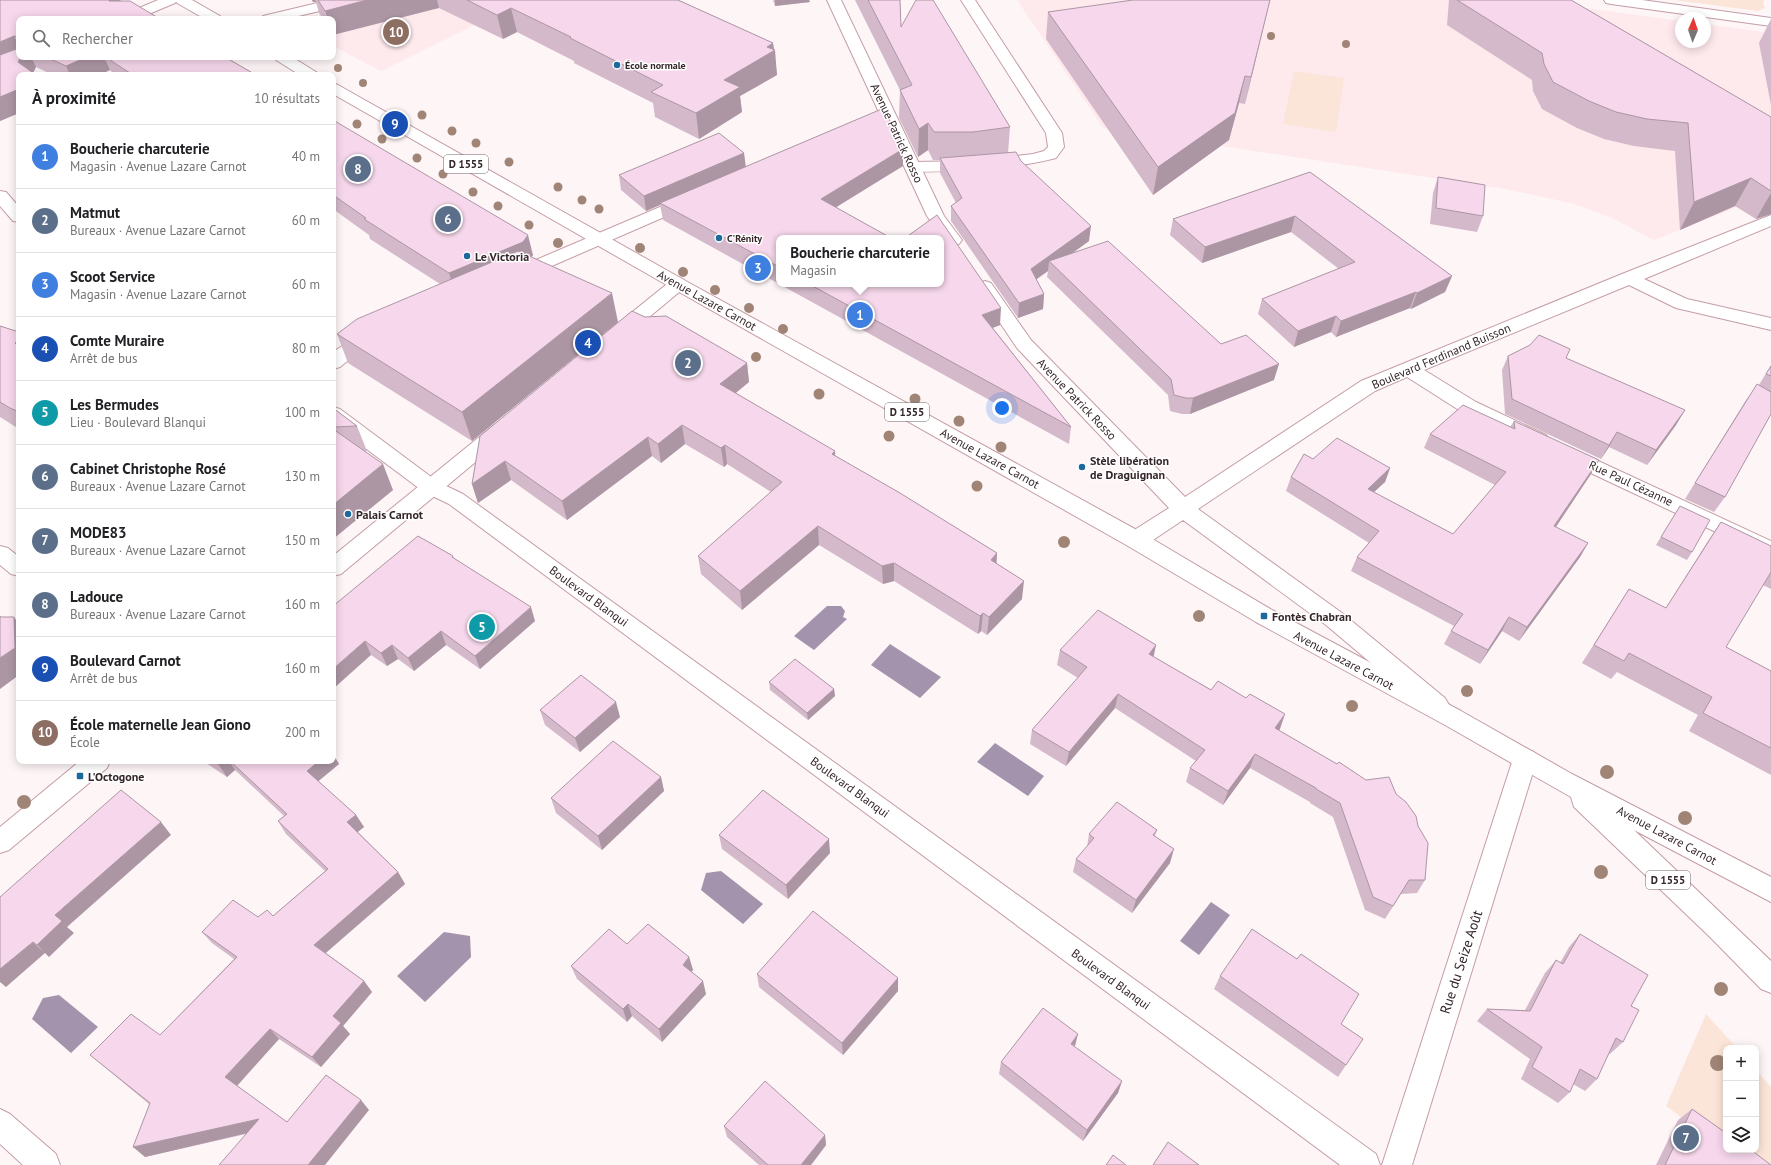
<!DOCTYPE html>
<html lang="fr">
<meta charset="utf-8">
<style>
:root{--surface:#fff;--page:#f6f6f6;--text:#202124;--muted:#757577;--line:#e0e0e0;--accent:#d93025}
body{margin:0;font-family:"PT Sans",sans-serif;background:var(--page);color:var(--text)}
.controls{position:absolute;right:12px;bottom:12px;display:grid;overflow:hidden;border-radius:8px;box-shadow:0 2px 10px #0003}
.controls button{width:36px;height:36px;display:grid;place-items:center;padding:0;border:0;border-bottom:1px solid var(--line);background:var(--surface);color:var(--text);font:20px sans-serif}
.compass{position:absolute;left:1675px;top:12px;width:36px;height:36px;border-radius:50%;background:var(--surface);box-shadow:0 2px 10px #0003;rotate:2deg}
.you{position:absolute;left:1002px;top:408px;width:14px;height:14px;margin:-10px;border:3px solid #fff;border-radius:50%;background:#1a73e8;box-shadow:0 0 0 6px #1a73e833}
.badge{display:grid;place-items:center;width:26px;height:26px;border-radius:50%;background:var(--accent);color:#fff;font-size:13px;font-weight:700}
.pin{position:absolute;translate:-50% -50%;border:2px solid #fff;box-shadow:0 1px 4px #0006}
.popup{position:absolute;left:776px;top:235px;width:168px;height:52px;box-sizing:border-box;display:grid;place-content:center;border-radius:8px;background:var(--surface);filter:drop-shadow(0 1px 3px #0005);font-size:13px;white-space:nowrap;color:var(--muted)}
.popup b{font-size:15px;color:var(--text)}
.popup::after{content:'';position:absolute;left:50%;top:100%;margin-left:-8px;border:8px solid transparent;border-top-color:var(--surface)}
.list{margin:0;padding:0;list-style:none}
h2{display:flex;justify-content:space-between;align-items:center;height:52px;margin:0;padding:0 16px;font-size:17px}
h2 small{font-size:13px;font-weight:400;color:var(--muted)}
.list li{display:grid;grid-template-columns:26px 1fr auto;gap:12px;align-items:center;box-sizing:border-box;height:64px;padding:0 16px;border-top:1px solid var(--line)}
.list b{display:block;font-size:15px;white-space:nowrap}
.list p{margin:0;font-size:13px;white-space:nowrap;color:var(--muted)}
.list em{font-size:13px;font-style:normal;color:var(--muted)}
.icon{flex:none;width:22px;height:22px;fill:none;stroke:currentColor;stroke-width:2;stroke-linecap:round;stroke-linejoin:round}
.map{position:relative;flex:none;width:1771px;height:1165px;overflow:hidden}
.search{position:absolute;background:var(--surface);box-shadow:0 2px 10px #0003;left:16px;top:16px;width:320px;height:44px;display:flex;align-items:center;gap:10px;box-sizing:border-box;padding:0 14px;border-radius:8px;color:var(--muted);font-size:15px}
.panel{position:absolute;background:var(--surface);box-shadow:0 2px 10px #0003;left:16px;top:72px;width:320px;height:692px;border-radius:8px}
.map>svg:first-child{display:block}
</style>
<div class="map">
<svg width="1771" height="1165" viewBox="0 0 1771 1165">
<rect width="100%" height="100%" fill="#fef5f7"/>
<path fill="#fee9ed" d="M385,0H525L381,71L333,46V19H307Z
M1017,0H1526L1681,21V42H1705V24L1771,33V194L1654,240L1612,218L1571,203L1505,189L1103,128Z"/>
<path fill="#fbe5d8" d="M1674,0H1764L1763,3L1765,8L1758,11Z
M1294,71L1344,78L1336,132L1283,124Z
M1706,1014L1737,1048H1726V1150H1756V1070L1771,1087V1165H1746L1666,1106Z"/>
<path fill="#a493ac" d="M827,606H841L845,611L843,617L847,619L814,650L794,636Z
M890,644L941,677L920,698L871,665Z
M995,743L1044,776L1028,796L977,762Z
M721,871L763,904L743,924L701,890L706,873Z
M1211,902L1230,915L1199,955L1180,941Z
M444,932L470,936L471,957L425,1002L397,976Z
M59,995L98,1027L71,1053L32,1019L43,998Z"/>
<g fill="none" stroke-linecap="round" stroke-linejoin="round">
<g stroke="#c49da5" stroke-width="2">
<path id="service" d="M961,0H975L1062,133L1064,147L1056,158C1009,170 961,171 913,172L907,170L905,167L907,164L913,162L972,161L1033,154L1044,151L1048,147L1046,133Z"/>
</g>
<g stroke="#c49da5" stroke-width="2">
<path id="minor" d="M158,0H177L175,3L137,19H118L120,16Z
M330,0H355L353,3L286,19H261L263,16Z
M827,0H841L944,216L962,240L959,244L953,245L947,244L927,216Z
M1604,0H1642L1771,18V26L1611,4L1606,3Z
M0,191L6,192L19,207V222L13,221L0,206Z
M688,195L694,196L696,200L694,204L522,279L516,281L510,279L507,275L510,271Z
M1771,215V226L1644,279L1687,299L1771,318V330L1676,308L1629,285L1424,370L1476,402L1546,435L1549,440L1546,445L1539,447L1532,445L1462,412L1407,377L1375,391L1198,509L1342,613L1445,698L1449,705L1445,712L1437,715L1429,712L1326,625L1183,520L1144,546L1136,548L1128,546L1125,540L1128,534L1169,508L1017,348L976,287L979,283L985,281L991,283L1031,340L1185,497L1361,381L1622,274Z
M369,332L376,334L378,338L376,342L357,353L340,367L333,369V352L353,339Z
M333,407L340,409L438,482L463,494L1376,1154L1380,1165H1340L449,504L424,492L333,424Z
M1568,447L1771,541V558L1561,459L1558,454L1561,449Z
M0,546L8,548L19,557V576L11,574L0,565Z
M1525,749L1534,752L1537,759L1412,1165H1382L1513,759L1516,752Z
M0,1109L10,1114L56,1154L60,1165H23L0,1144Z"/>
</g>
<g stroke="#c49da5" stroke-width="2">
<path id="tertiary" d="M678,278L684,280L687,284L684,288L624,338L617,340L610,338L608,334L610,330L672,280Z
M501,423L508,425L511,430L508,435L341,574L333,576V556L494,425Z
M80,761H110L107,768L9,850L0,853V827Z"/>
</g>
<g stroke="#c49da5" stroke-width="2">
<path id="primary" d="M175,0H192L220,16L222,19H205L177,3Z
M274,57H292L316,72L319,75H300L276,60Z
M333,83L338,85L684,280L1144,534L1272,610L1461,711L1572,774L1771,877V902L1634,830L1771,961V993L1761,989L1710,937L1574,807L1571,797L1445,725L1256,622L1128,546L672,288L333,94Z"/>
</g>
<use href="#service" fill="#fff" fill-rule="evenodd"/>
<use href="#minor" fill="#fff" fill-rule="evenodd"/>
<use href="#tertiary" fill="#fff" fill-rule="evenodd"/>
<use href="#primary" fill="#fff" fill-rule="evenodd"/>
</g>
<g fill="#a08577">
<circle cx="1271" cy="36" r="4"/>
<circle cx="1346" cy="44" r="4"/>
<circle cx="338" cy="68" r="4"/>
<circle cx="363" cy="83" r="4"/>
<circle cx="422" cy="115" r="4.5"/>
<circle cx="357" cy="124" r="4.5"/>
<circle cx="452" cy="131" r="4.5"/>
<circle cx="382" cy="139" r="4.5"/>
<circle cx="476" cy="143" r="4.5"/>
<circle cx="417" cy="158" r="4.5"/>
<circle cx="509" cy="162" r="4.5"/>
<circle cx="443" cy="174" r="4.5"/>
<circle cx="558" cy="187" r="4.5"/>
<circle cx="473" cy="192" r="4.5"/>
<circle cx="582" cy="200" r="4.5"/>
<circle cx="498" cy="206" r="4.5"/>
<circle cx="599" cy="209" r="4.5"/>
<circle cx="529" cy="225" r="4.5"/>
<circle cx="558" cy="243" r="5"/>
<circle cx="640" cy="248" r="5"/>
<circle cx="683" cy="272" r="5"/>
<circle cx="715" cy="290" r="5"/>
<circle cx="749" cy="308" r="5"/>
<circle cx="783" cy="329" r="5"/>
<circle cx="756" cy="357" r="5"/>
<circle cx="819" cy="394" r="5.5"/>
<circle cx="915" cy="399" r="5.5"/>
<circle cx="959" cy="421" r="5.5"/>
<circle cx="889" cy="436" r="5.5"/>
<circle cx="1001" cy="447" r="5.5"/>
<circle cx="977" cy="486" r="5.5"/>
<circle cx="1064" cy="542" r="6"/>
<circle cx="1199" cy="616" r="6"/>
<circle cx="1467" cy="691" r="6"/>
<circle cx="1352" cy="706" r="6"/>
<circle cx="1607" cy="772" r="7"/>
<circle cx="24" cy="802" r="7"/>
<circle cx="1685" cy="818" r="7"/>
<circle cx="1601" cy="872" r="7"/>
<circle cx="1721" cy="989" r="7"/>
<circle cx="1718" cy="1063" r="8"/>
</g>
<path fill="#d4b9ca" d="M0,0H120L121,1L19,19V57H225L256,75H115L110,70L99,75H53L36,67L33,73L19,113L0,121Z
M312,0H678L773,43L777,75L740,96L742,112L699,139L655,117L653,103L574,63V61L517,32L503,39L439,8L333,19H323L319,13L316,2H313Z
M773,0H809L810,2L775,6Z
M855,0H900L901,27L1010,127L1008,153L1021,161L1089,241L1073,253L1221,344L1274,380L1190,414H1182L1170,411L1168,395L1047,277L1048,271L1036,279L1044,294L1043,309L1018,318L951,221V206L956,203L940,173V160H933L928,150L918,157L899,118L900,90Z
M1270,0L1245,104L1239,103L1229,140L1153,195L1046,39L1048,12Z
M1449,0H1571L1771,117V214L1756,219L1735,206L1680,230L1675,151L1634,146L1604,139L1577,128L1542,109L1533,91L1532,80L1447,25Z
M1771,19V105L1759,43Z
M333,120L533,255L531,257L618,322L472,441L348,363L337,334L440,284L370,239L369,235L333,209Z
M744,153L745,166H903L779,238V284H941L1000,325L993,328L1071,427L1069,444L663,220L660,205L646,211L621,190L619,175Z
M1310,172L1452,276L1445,292L1411,309L1410,308L1336,337L1331,332L1294,347L1258,314L1262,299L1339,269L1291,232L1202,263L1170,235L1173,219Z
M1438,177L1483,216L1477,232L1430,224L1433,193Z
M0,326L19,332V429L0,417Z
M1508,356L1685,410L1676,425L1647,465L1609,447L1601,459L1505,414L1502,370Z
M747,363L749,382L736,393L835,456L997,553L996,564L1022,599L987,635L981,631L978,634L894,581L883,584L819,545L742,610L701,574L698,556L771,492L727,464L724,467L685,444L661,463L652,456L567,520L511,480L478,503L472,484L480,436Z
M1771,365V414L1725,497L1714,512L1685,499L1746,400L1759,385Z
M333,408L357,426L367,451H364L393,490L333,539Z
M1514,421L1591,474L1556,527L1588,543L1580,557L1519,641L1502,631L1480,664L1444,644L1451,631L1454,626L1351,571L1357,557L1369,543L1286,491L1291,477L1313,459L1390,468L1385,482L1374,492L1453,534L1495,485L1424,448L1430,434L1510,427Z
M1680,506L1692,552L1687,560L1656,545Z
M1721,522L1771,546V589L1763,585L1726,647L1771,671V775L1689,731L1698,715L1617,672L1611,679L1582,663L1629,589L1666,608L1708,541Z
M453,556L454,558L535,621L480,669L446,645L414,671L398,659L387,666L371,655L333,606Z
M1060,650L1154,657L1280,729L1278,730L1425,880L1417,893L1401,894L1385,919L1365,910L1333,817L1310,803V802L1250,768L1223,805L1186,782L1190,768L1196,761L1115,708L1066,766L1030,744L1032,730L1078,678L1057,665Z
M769,682L834,689L835,696L808,720L770,690Z
M540,710L620,717L580,752L545,725Z
M333,754L339,764L318,781L356,815L364,827L358,832L398,872L405,884L326,953L364,981L372,992L343,1026L350,1034L321,1067L279,1039L237,1086L287,1122L369,1110L246,1134L145,1157L149,1104L90,1055L160,1035L234,959L212,943L202,932L258,917L273,916L325,871L286,834L278,821L284,816L235,770L227,777L203,761H333Z
M661,777L664,791L602,850L556,813L551,798Z
M1157,830L1155,836L1170,863L1132,913L1073,872L1076,859L1087,847L1089,834Z
M719,835L830,853L788,899L722,849Z
M1580,934L1631,1006L1623,1042L1610,1054L1609,1053L1597,1079L1585,1091L1573,1084L1570,1092L1558,1103L1521,1079L1530,1059L1477,1021L1487,1009L1525,1010L1545,973L1556,960L1560,963L1569,947Z
M627,944L689,957L693,970L691,972L706,994L662,1042L632,1016L627,1022L577,979L571,966Z
M757,974L898,978V991L843,1055L759,987Z
M1220,976L1341,1024L1346,1065L1338,1077L1214,989Z
M1001,1062L1122,1081L1118,1093L1083,1141L999,1074Z
M1692,1109L1771,1165H1656L1678,1120Z
M724,1126L825,1135L826,1145L811,1165H759L727,1137Z"/>
<path fill="#ac96a4" d="M109,0H120L125,12L109,1Z
M312,0H315L316,2H313Z
M367,0H437L439,8L333,35V19H328L325,11Z
M775,0H809L810,2L775,6Z
M1270,0L1245,104L1251,77Z
M511,8L517,32L503,39L497,15Z
M14,36L19,46V57L0,65V42Z
M773,43L774,50H775L777,75L740,96L742,112L699,139L696,113L724,80L767,47Z
M21,57H31L36,67L32,75L18,62Z
M87,57H104L110,70L99,75H70L66,66Z
M1245,76L1239,103L1229,140L1153,195L1158,167Z
M19,89V113L0,121V97Z
M928,123V150L918,157L919,129Z
M903,149V166L822,216L821,199Z
M744,153L746,168L660,203V205L646,211L644,196Z
M1751,178L1735,206L1680,230L1694,202Z
M1771,193V214L1756,219Z
M1295,216L1291,232L1202,263L1205,247Z
M1091,226L1089,241L1054,266L1049,261L1048,271L1030,284L1031,269Z
M528,235L533,255L528,262L455,293L449,273Z
M1452,276L1445,292L1411,309L1417,293Z
M1416,292L1410,308L1336,337L1341,321Z
M612,293L618,322L472,441L462,412Z
M1044,294L1043,309L1018,318L1019,303Z
M1001,308L1000,325L981,332L982,315Z
M1336,316L1331,332L1294,347L1298,331Z
M19,339V350L15,343Z
M747,363L749,382L723,403L720,384Z
M1279,364L1274,380L1190,414L1193,398Z
M1685,410L1676,425L1647,465L1656,450Z
M682,425L685,444L661,463L658,444Z
M1617,432L1609,447L1601,459L1609,445Z
M648,437L652,456L567,520L562,501Z
M725,445L727,464L724,467L721,448Z
M835,451L836,470L832,454Z
M1599,460L1591,474L1547,540L1554,526Z
M505,461L511,480L478,503L472,484Z
M383,464L393,490L333,539V505Z
M1390,468L1385,482L1362,503L1368,489Z
M818,526L819,545L742,610L740,591Z
M1588,543L1580,557L1519,641L1527,627Z
M997,553L996,572L991,560Z
M894,563V581L883,584L882,566Z
M1024,581L1022,599L987,635L989,617Z
M531,607L535,621L480,669L475,656Z
M983,613L981,631L978,634L980,616Z
M14,617L19,624V675L0,689V658Z
M1509,617L1502,631L1480,664L1488,650Z
M441,631L446,645L414,671L408,658Z
M365,641L371,655L333,689V669Z
M392,645L398,659L387,666L381,653Z
M1156,645L1153,660L1149,654Z
M834,689L835,696L808,720L807,713Z
M1118,694L1115,708L1066,766L1069,752Z
M616,702L620,717L580,752L575,738Z
M1285,714L1280,729L1269,742L1275,728Z
M333,754L339,764L315,784L307,771L319,761H333Z
M1255,754L1250,768L1223,805L1228,791Z
M222,761H229L235,770L227,777L218,764Z
M661,777L664,791L602,850L598,836Z
M356,815L364,827L355,834L347,822Z
M161,822L171,835L67,927L74,933L49,957L37,945L55,915Z
M829,839L830,853L788,899L786,885Z
M1174,849L1170,863L1132,913L1136,900Z
M398,872L405,884L322,956L314,945Z
M33,942L45,953L6,987L0,982V969Z
M689,957L693,970L686,978L683,965Z
M898,978V991L843,1055L842,1043Z
M364,981L372,992L343,1026L350,1034L321,1067L312,1057L333,1016Z
M703,981L706,994L662,1042L659,1029Z
M628,1004L632,1016L627,1022L623,1009Z
M270,1029L279,1039L235,1088L225,1077Z
M1078,1034L1075,1046L1071,1044Z
M1122,1081L1118,1093L1083,1141L1087,1130Z
M361,1100L369,1110L325,1165H308Z
M259,1119L269,1128L145,1157L133,1147Z
M825,1135L826,1145L811,1165H801Z"/>
<path fill="#f6d7eb" stroke="#ac96a4" d="M0,0H109V1H130L160,19H19V37L14,36L0,42Z
M318,0H367L325,11Z
M467,0H678L773,43L767,47L775,50L724,80L740,87L696,113L651,92L663,85L570,38L571,37L511,8L497,15Z
M868,0H900L901,27L916,0H933L1010,127L973,132H934L928,123L919,129L900,90L912,85Z
M1133,0H1270L1251,77L1245,76L1235,113L1158,167L1048,12Z
M1457,0H1571L1771,117V191L1751,178L1694,202L1688,123L1647,119L1616,112L1589,101L1553,82L1544,64L1542,53Z
M19,48V57H21L18,62L36,75H19V89L0,97V55Z
M46,57H87L66,66Z
M107,57H225L256,75H133L113,62Z
M884,108L903,149L821,199L891,238H779V267L660,203Z
M333,120L528,235L523,242L449,273L364,219L366,218L333,195Z
M719,133L744,153L644,196L619,175Z
M1016,152L1021,161L1091,226L1031,269L1044,294L1019,303L951,206L962,198L940,158Z
M1310,172L1452,276L1417,293L1416,292L1341,321L1336,316L1298,331L1262,299L1355,262L1295,216L1205,247L1173,219Z
M1438,177L1485,185L1483,216L1436,208Z
M937,215L1001,308L982,315L1071,427L809,284H941V238H905Z
M1108,241L1221,344L1246,335L1279,364L1193,398H1186L1174,395L1171,379L1049,261Z
M518,251L612,293L462,412L337,334L357,319Z
M632,311L645,317L666,316L747,363L720,384L835,451L832,454L900,493L997,553L991,560L1024,581L989,617L983,613L980,616L894,563L882,566L818,526L740,591L698,556L782,482L725,445L721,448L682,425L658,444L648,437L562,501L505,461L472,484L480,436Z
M0,326L19,332V339L15,343L19,346V412L10,408L0,402Z
M1539,335L1570,349L1566,358L1685,410L1656,450L1617,432L1609,445L1512,399L1508,356L1530,345Z
M1771,366V376L1766,374Z
M1757,384L1771,392V414L1725,497L1695,483Z
M1463,405L1515,429L1514,421L1599,460L1554,526L1588,543L1527,627L1509,617L1488,650L1451,631L1463,614L1357,557L1379,531L1291,477L1304,454L1313,459L1337,438L1390,468L1368,489L1453,534L1506,472L1430,434Z
M333,408L357,426L333,427Z
M333,429L383,464L333,505Z
M1680,506L1710,520L1692,552L1661,537Z
M1721,522L1771,546V572L1726,647L1771,671V748L1703,713L1712,697L1629,653L1624,661L1594,645L1629,589L1666,608Z
M418,536L453,556L452,557L531,607L475,656L441,631L408,658L392,645L381,653L365,641L333,669V606Z
M1098,610L1156,645L1149,654L1211,690L1218,681L1246,698L1250,694L1285,714L1275,728L1337,764L1339,762L1366,780L1389,777L1396,794L1406,802L1416,816L1418,826L1428,843L1425,880H1409L1393,906L1373,897L1340,803L1316,789V788L1255,754L1228,791L1190,768L1205,750L1118,694L1069,752L1032,730L1087,667L1060,650Z
M0,616L1,617H14L15,648L0,658Z
M795,659L834,689L807,713L769,682Z
M581,675L616,702L575,738L540,710Z
M613,741L661,777L598,836L551,798Z
M214,761H222L218,764Z
M230,761H319L307,771L356,815L347,822L398,872L314,945L364,981L333,1016L341,1023L312,1057L270,1029L225,1077L287,1122L326,1075L361,1100L308,1165H219L259,1119L133,1147L150,1103L90,1055L131,1014L160,1035L237,957L202,932L233,900L258,917L267,910L273,916L328,869L278,821L287,814Z
M121,790L161,822L55,915L62,921L37,945L33,942L0,969V897Z
M763,790L829,839L786,885L719,835Z
M1117,802L1157,830L1153,835L1174,849L1136,900L1076,859L1094,838L1089,834Z
M813,911L898,978L842,1043L757,974Z
M648,924L689,957L683,965L703,981L659,1029L628,1004L623,1009L571,966L609,929L627,944Z
M1252,929L1297,959L1301,954L1359,994L1341,1024L1363,1039L1346,1065L1220,976Z
M1580,934L1648,975L1631,1006L1639,1010L1623,1042L1616,1038L1597,1079L1580,1069L1570,1092L1532,1067L1542,1047L1487,1009L1530,1011L1556,960L1563,964Z
M1043,1008L1078,1034L1071,1044L1122,1081L1087,1130L1001,1062Z
M765,1081L825,1135L801,1165H768L724,1126Z
M1692,1109L1726,1133V1150H1751L1771,1165H1665Z
M1168,1142L1199,1165H1153Z
M1113,1155L1126,1165H1106Z"/>
<g fill="#1e699c" stroke="#fff" stroke-width="1.5">
<circle cx="617" cy="65" r="4"/>
<circle cx="719" cy="238" r="4"/>
<circle cx="467" cy="256" r="4"/>
<circle cx="1082" cy="467" r="4"/>
<circle cx="348" cy="514" r="4"/>
<rect x="1260" y="612" width="8" height="8" rx="2"/>
<rect x="76" y="772" width="8" height="8" rx="2"/>
</g>
<g text-anchor="middle" dominant-baseline="central" stroke-width="3" stroke-linejoin="round" paint-order="stroke">
<g font-size="10" font-weight="bold" fill="#352629" stroke="#fff" text-anchor="start">
<text x="625" y="65">École normale</text>
<text x="727" y="238">C'Rénity</text>
</g>
<g fill="#fff" stroke="#726769" stroke-width="1">
<rect x="444" y="155" width="44" height="18" rx="3"/>
<rect x="885" y="403" width="44" height="18" rx="3"/>
<rect x="1646" y="871" width="44" height="18" rx="3"/>
</g>
<g font-size="11" font-weight="bold" fill="#352629">
<text x="466" y="164">D 1555</text>
<text x="907" y="412">D 1555</text>
<text x="1668" y="880">D 1555</text>
</g>
<g font-size="12" fill="#352629" stroke="#fff">
<text transform="translate(897 133) rotate(65)">Avenue Patrick Rosso</text>
<text transform="translate(707 300) rotate(29)">Avenue Lazare Carnot</text>
<text transform="translate(1441 356) rotate(-23)">Boulevard Ferdinand Buisson</text>
<text transform="translate(1077 399) rotate(46)">Avenue Patrick Rosso</text>
<text transform="translate(990 458) rotate(29)">Avenue Lazare Carnot</text>
<text transform="translate(1631 483) rotate(25)">Rue Paul Cézanne</text>
<text transform="translate(589 596) rotate(36)">Boulevard Blanqui</text>
<text transform="translate(1344 660) rotate(28)">Avenue Lazare Carnot</text>
<text transform="translate(850 787) rotate(36)">Boulevard Blanqui</text>
<text transform="translate(1667 835) rotate(28)">Avenue Lazare Carnot</text>
<text transform="translate(1111 979) rotate(36)">Boulevard Blanqui</text>
</g>
<g font-size="12" font-weight="bold" fill="#352629" stroke="#fff" text-anchor="start">
<text x="475" y="256">Le Victoria</text>
<text x="1090" y="460">Stèle libération<tspan x="1090" dy="14">de Draguignan</tspan></text>
<text x="356" y="514">Palais Carnot</text>
<text x="1272" y="616">Fontès Chabran</text>
<text x="88" y="776">L'Octogone</text>
</g>
<g font-size="14" fill="#352629" stroke="#fff">
<text transform="translate(1461 962) rotate(-72)">Rue du Seize Août</text>
</g>
</g>
</svg>
<div class="controls">
<button>+</button>
<button>−</button>
<button><svg class="icon" aria-label="layers" viewBox="0 0 24 24"><path d="M12 4l9 5-9 5-9-5zM3 14l9 5 9-5"/></svg></button>
</div>
<svg class="compass" viewBox="-18 -18 36 36"><path d="M0-13l5 13h-10z" fill="#e53935"/><path d="M0 13l5-13h-10z" fill="#757577"/></svg>
<div class="you"></div>
<div class="pin badge" style="left:860px;top:315px;background:#3f7fe0">1</div>
<div class="popup"><b>Boucherie charcuterie</b>Magasin</div>
<div class="pin badge" style="left:688px;top:363px;background:#5c6f8a">2</div>
<div class="pin badge" style="left:758px;top:268px;background:#3f7fe0">3</div>
<div class="pin badge" style="left:588px;top:343px;background:#1a4fb4">4</div>
<div class="pin badge" style="left:482px;top:627px;background:#0f9aa8">5</div>
<div class="pin badge" style="left:448px;top:219px;background:#5c6f8a">6</div>
<div class="pin badge" style="left:1686px;top:1138px;background:#5c6f8a">7</div>
<div class="pin badge" style="left:358px;top:169px;background:#5c6f8a">8</div>
<div class="pin badge" style="left:395px;top:124px;background:#1a4fb4">9</div>
<div class="pin badge" style="left:396px;top:32px;background:#8d6e63">10</div>
<div class="search"><svg class="icon" aria-label="search" viewBox="0 0 24 24"><circle cx="10" cy="10" r="6"/><path d="M15 15l6 6"/></svg>Rechercher</div>
<section class="panel">
<h2>À proximité<small>10 résultats</small></h2>
<ul class="list">
<li><span class="badge" style="background:#3f7fe0">1</span><div><b>Boucherie charcuterie</b><p>Magasin · Avenue Lazare Carnot</p></div><em>40 m</em></li>
<li><span class="badge" style="background:#5c6f8a">2</span><div><b>Matmut</b><p>Bureaux · Avenue Lazare Carnot</p></div><em>60 m</em></li>
<li><span class="badge" style="background:#3f7fe0">3</span><div><b>Scoot Service</b><p>Magasin · Avenue Lazare Carnot</p></div><em>60 m</em></li>
<li><span class="badge" style="background:#1a4fb4">4</span><div><b>Comte Muraire</b><p>Arrêt de bus</p></div><em>80 m</em></li>
<li><span class="badge" style="background:#0f9aa8">5</span><div><b>Les Bermudes</b><p>Lieu · Boulevard Blanqui</p></div><em>100 m</em></li>
<li><span class="badge" style="background:#5c6f8a">6</span><div><b>Cabinet Christophe Rosé</b><p>Bureaux · Avenue Lazare Carnot</p></div><em>130 m</em></li>
<li><span class="badge" style="background:#5c6f8a">7</span><div><b>MODE83</b><p>Bureaux · Avenue Lazare Carnot</p></div><em>150 m</em></li>
<li><span class="badge" style="background:#5c6f8a">8</span><div><b>Ladouce</b><p>Bureaux · Avenue Lazare Carnot</p></div><em>160 m</em></li>
<li><span class="badge" style="background:#1a4fb4">9</span><div><b>Boulevard Carnot</b><p>Arrêt de bus</p></div><em>160 m</em></li>
<li><span class="badge" style="background:#8d6e63">10</span><div><b>École maternelle Jean Giono</b><p>École</p></div><em>200 m</em></li>
</ul>
</section>
</div>
